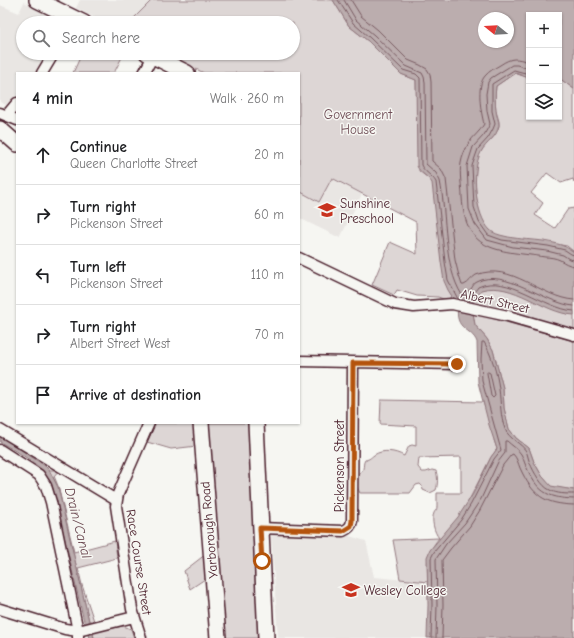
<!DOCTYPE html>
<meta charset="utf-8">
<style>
:root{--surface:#fff;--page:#f6f6f6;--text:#202124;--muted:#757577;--line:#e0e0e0}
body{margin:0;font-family:"Comic Neue",sans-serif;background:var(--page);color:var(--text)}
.controls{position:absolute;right:12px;top:12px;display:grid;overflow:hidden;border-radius:0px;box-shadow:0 1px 3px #0004}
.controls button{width:36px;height:36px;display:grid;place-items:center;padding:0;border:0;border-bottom:1px solid var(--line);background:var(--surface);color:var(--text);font:20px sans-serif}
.compass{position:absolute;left:478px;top:12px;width:36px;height:36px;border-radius:50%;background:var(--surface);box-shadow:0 1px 3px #0004;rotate:288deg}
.stop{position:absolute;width:12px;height:12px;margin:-9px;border:3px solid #b45309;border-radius:50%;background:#fff}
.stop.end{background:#b45309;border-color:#fff;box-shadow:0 1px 4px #0008}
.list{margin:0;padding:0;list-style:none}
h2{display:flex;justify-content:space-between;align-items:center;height:52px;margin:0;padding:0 16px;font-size:17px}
h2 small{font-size:13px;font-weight:400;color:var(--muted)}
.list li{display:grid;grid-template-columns:26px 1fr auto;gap:12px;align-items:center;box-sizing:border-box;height:60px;padding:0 16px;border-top:1px solid var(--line)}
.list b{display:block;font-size:15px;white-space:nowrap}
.list p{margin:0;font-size:13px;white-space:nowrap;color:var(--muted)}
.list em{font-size:13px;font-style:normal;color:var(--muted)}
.icon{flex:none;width:22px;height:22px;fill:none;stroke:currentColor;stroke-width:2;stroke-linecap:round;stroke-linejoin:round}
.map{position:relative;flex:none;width:574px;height:638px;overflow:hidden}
.search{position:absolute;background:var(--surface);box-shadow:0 1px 3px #0004;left:16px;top:16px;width:284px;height:44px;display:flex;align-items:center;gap:10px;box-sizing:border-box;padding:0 14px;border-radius:22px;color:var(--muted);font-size:15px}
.panel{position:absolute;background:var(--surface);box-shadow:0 1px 3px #0004;left:16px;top:72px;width:284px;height:352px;border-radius:0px}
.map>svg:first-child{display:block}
</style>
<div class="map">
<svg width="574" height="638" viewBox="0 0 574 638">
<rect width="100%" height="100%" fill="#f6f6f2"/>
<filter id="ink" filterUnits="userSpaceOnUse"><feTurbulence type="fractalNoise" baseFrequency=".025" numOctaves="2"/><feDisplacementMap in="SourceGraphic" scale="8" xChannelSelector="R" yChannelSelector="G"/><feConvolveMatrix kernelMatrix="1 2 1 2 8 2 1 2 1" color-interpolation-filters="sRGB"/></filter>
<g filter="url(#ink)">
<path fill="#e9e6e3" d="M80,0H152L129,23H105L76,8Z
M24,2L64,22L23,23V53H49L35,73H17V94L6,105L0,102V5L19,13Z
M332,178L362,194L340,238L299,218V191L319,202Z
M271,533L346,535L366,541L374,577L428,582L427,638H278Z"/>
<path fill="#ddd6d5" stroke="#947a80" d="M152,0H333L349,26L368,41L401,74L416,80L419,171L428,178L432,167L452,293L450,298L446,300L438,297L417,296L397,290L394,295L372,285L390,242L417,254L416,222L332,178L319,202L299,191V73H204L164,53H293V23H129Z
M82,53H124L114,73H73Z
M515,73L529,78V117H559V78L574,89V182L573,179L561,183L547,173L531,193L543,203L535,215L555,228L568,209L574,208V252L567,246L536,241L528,252L471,223L481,216C475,200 472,166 481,151C487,142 496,138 499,126C500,121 497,116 496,111C495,103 495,94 496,86Z
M483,280L574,312V329L474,305L470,289Z
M473,313L574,341V490L551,487L542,476L534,462L529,448L516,438L509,429L504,408L503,388L493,350L487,339L475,325Z
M381,400L483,402L485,408C494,410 506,433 494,440L497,449L491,457L468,502C474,507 478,515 476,523L472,526H468L473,532V541L465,549L455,550L439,538C425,556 427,560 428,582L400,579L393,540L439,538C434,532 431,520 434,513C437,507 436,513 437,507C437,502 437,498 437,493H461V457L419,458L418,467L422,472H426L432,470L436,471C438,477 438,484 436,490L430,493L423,490L422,486L420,484L416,485L410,493H360C357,487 354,479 358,474C361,471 361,473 363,469C364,465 363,463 365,460C370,459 370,458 374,455C383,449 395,451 404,456L409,446L412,445L416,446V426L380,424Z
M156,423H196L197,446L171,449L147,442Z
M207,423H248L258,638H223Z
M49,470H59L54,476L58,486L74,552L115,541L117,558L78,568L82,585L94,621H89L58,487Z
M206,554L208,577L190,589L184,571Z
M123,626L131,629L134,638H94L93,632Z"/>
<path fill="#bbadae" stroke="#8e747a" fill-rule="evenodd" d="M333,0H574V89L559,78V15H529V78L515,73L496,86C495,94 495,102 496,110C496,115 499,120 499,125C497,138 486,142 481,152C471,171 475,215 490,230C493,233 499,235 504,236C527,242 554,237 574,252V315C542,313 514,281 481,290L478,295L474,297L473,313L475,325L487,339L493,350L503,388L504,408L509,429L516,438L529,448L534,462L542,476L551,486L574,490V638H427L428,605L427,557L430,550L458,517L473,494L491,457L497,449L489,425L478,382L477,342C471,327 454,331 458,306L448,290L444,281L441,262L432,183C428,176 420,173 417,166L416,80L401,74L368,41L349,26ZM484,18H508V42H484Z
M0,436L44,465L49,470L58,487L89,621L94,638H89L84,621L53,489C45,465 20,454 0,442Z"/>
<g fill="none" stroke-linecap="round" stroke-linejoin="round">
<path stroke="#77585f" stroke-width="1" d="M338,0L353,23L370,38L403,70L416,74L420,78L421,165C424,172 432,175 436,182L445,262L448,280L458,299
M344,0L356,20L374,35L406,66L422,73L424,77L425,82L426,164L436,173L440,181C447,216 443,265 462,295L465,296C467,292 468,291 471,289C473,286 474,283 477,282C503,267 546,304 574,306
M351,0L361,16L378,30L408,60L420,65L427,69L430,74L431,82L432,161L441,169L446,179L455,260L459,276L462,285H464C469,283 471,278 476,275C511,261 541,298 574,300
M529,62C516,58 512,57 500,65C495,68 489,71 485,76C476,86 481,112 484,124C480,132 473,136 469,143C465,149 462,157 461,163C459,174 462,187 462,197C465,255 501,250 545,257C550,257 556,258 560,260C565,263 568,265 574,266
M529,69L517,65H512L491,78L488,82L486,94L487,111L490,124L484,135L473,147L467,166L469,209L475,224L487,240L513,247L547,251L563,255L569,259L574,260
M529,74L514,70L492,84V111L495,124L493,129L488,138L478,149L472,166L474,207L479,222L488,235L502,240L548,246L565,250L571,254L574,255
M469,302C470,295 475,292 478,287C508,273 544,309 574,311
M488,372L490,373L495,396L493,398L491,396L487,373Z
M431,638L432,605L431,558L434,552L461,520L471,504L494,459L501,450L482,381L481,359L482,342H484C492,356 497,373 499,389C501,403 500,416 505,429C509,439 521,443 526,451C528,455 528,459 530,463C533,471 542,487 550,490C556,494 567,494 574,494
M436,638L437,605L436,559L446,544L465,523L481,499L498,462L505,453V441H507C511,445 518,449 521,454C523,457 524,462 526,466C537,491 546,498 574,499
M442,638L443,605L442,560L451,548L470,526L480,510L503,465L511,455L513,454C517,458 518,463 520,468C533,496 544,504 574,505"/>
<g stroke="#4a1f2b" stroke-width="13">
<path id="minor" d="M42,73L54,53
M144,73L153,56
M0,113L17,120
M7,115L17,103
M299,258L395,304L414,307L452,304L508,316L574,335
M299,361L457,364
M0,430L116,500
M0,450L39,475L46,486L51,502L78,631V638
M260,528L343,531C348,529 351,527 352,521L353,363
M0,609L65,629L78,631L134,617
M141,638L132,609L116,506L118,494L149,423"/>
</g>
<g stroke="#4a1f2b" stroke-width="18">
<path id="secondary" d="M37,0L84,23
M147,53L187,73
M0,129L17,144
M201,423L218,638
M256,423L266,638"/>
</g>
<use href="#minor" stroke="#f6f6f2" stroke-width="10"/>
<use href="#secondary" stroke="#f6f6f2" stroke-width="15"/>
</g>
</g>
<g fill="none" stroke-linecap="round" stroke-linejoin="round" filter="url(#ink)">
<path stroke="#b45309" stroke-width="5" d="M262,561L260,528L343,531L351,526L352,521L353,363L457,364"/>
</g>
<defs>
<g id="school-bare" transform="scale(1.38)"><path d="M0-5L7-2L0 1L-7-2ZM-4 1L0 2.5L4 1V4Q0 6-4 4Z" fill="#c8321e" stroke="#f6f6f2" stroke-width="2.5" paint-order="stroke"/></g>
</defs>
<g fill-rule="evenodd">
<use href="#school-bare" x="327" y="210"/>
<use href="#school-bare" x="351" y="590"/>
</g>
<g text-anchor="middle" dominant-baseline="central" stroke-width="3" stroke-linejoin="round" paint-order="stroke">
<g font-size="13" fill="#6f4d56" stroke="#f6f6f2">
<text x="358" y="114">Government<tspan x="358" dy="15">House</tspan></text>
</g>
<g font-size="13" fill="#4a1f2b" stroke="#f6f6f2" text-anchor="start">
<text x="340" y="203">Sunshine<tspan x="340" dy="15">Preschool</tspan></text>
<text x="364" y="590">Wesley College</text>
</g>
<g font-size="13" fill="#4a1f2b" stroke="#f6f6f2">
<text transform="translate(495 301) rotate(13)">Albert Street</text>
<text transform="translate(339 466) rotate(-90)">Pickenson Street</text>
<text transform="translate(209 530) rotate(-95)">Yarborough Road</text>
<text transform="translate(139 562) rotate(81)">Race Course Street</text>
</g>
<g font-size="14" font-style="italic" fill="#6c4a52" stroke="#f6f6f2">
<text transform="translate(78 523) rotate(76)">Drain/Canal</text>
</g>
</g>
</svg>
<div class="controls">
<button>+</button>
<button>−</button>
<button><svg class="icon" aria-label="layers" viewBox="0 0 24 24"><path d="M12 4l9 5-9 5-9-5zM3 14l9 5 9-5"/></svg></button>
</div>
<svg class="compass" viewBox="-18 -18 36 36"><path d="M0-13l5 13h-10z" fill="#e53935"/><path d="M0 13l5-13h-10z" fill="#757577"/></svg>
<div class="stop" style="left:262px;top:561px"></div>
<div class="stop end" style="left:457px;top:364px"></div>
<div class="search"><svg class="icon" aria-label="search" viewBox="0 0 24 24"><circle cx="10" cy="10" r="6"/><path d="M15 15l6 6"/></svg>Search here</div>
<section class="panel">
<h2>4 min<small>Walk · 260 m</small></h2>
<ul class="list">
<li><svg class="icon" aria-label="ahead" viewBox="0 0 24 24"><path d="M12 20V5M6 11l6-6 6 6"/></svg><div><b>Continue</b><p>Queen Charlotte Street</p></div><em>20 m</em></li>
<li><svg class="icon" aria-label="right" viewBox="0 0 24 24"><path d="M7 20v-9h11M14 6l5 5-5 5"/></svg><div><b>Turn right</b><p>Pickenson Street</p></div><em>60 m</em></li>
<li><svg class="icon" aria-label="left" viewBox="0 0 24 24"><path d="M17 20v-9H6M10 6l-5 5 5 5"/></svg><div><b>Turn left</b><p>Pickenson Street</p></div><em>110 m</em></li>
<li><svg class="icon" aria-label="right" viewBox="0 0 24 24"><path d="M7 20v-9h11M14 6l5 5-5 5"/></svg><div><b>Turn right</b><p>Albert Street West</p></div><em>70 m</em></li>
<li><svg class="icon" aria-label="arrive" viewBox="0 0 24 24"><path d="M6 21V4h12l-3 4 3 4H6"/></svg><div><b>Arrive at destination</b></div></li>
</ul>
</section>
</div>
